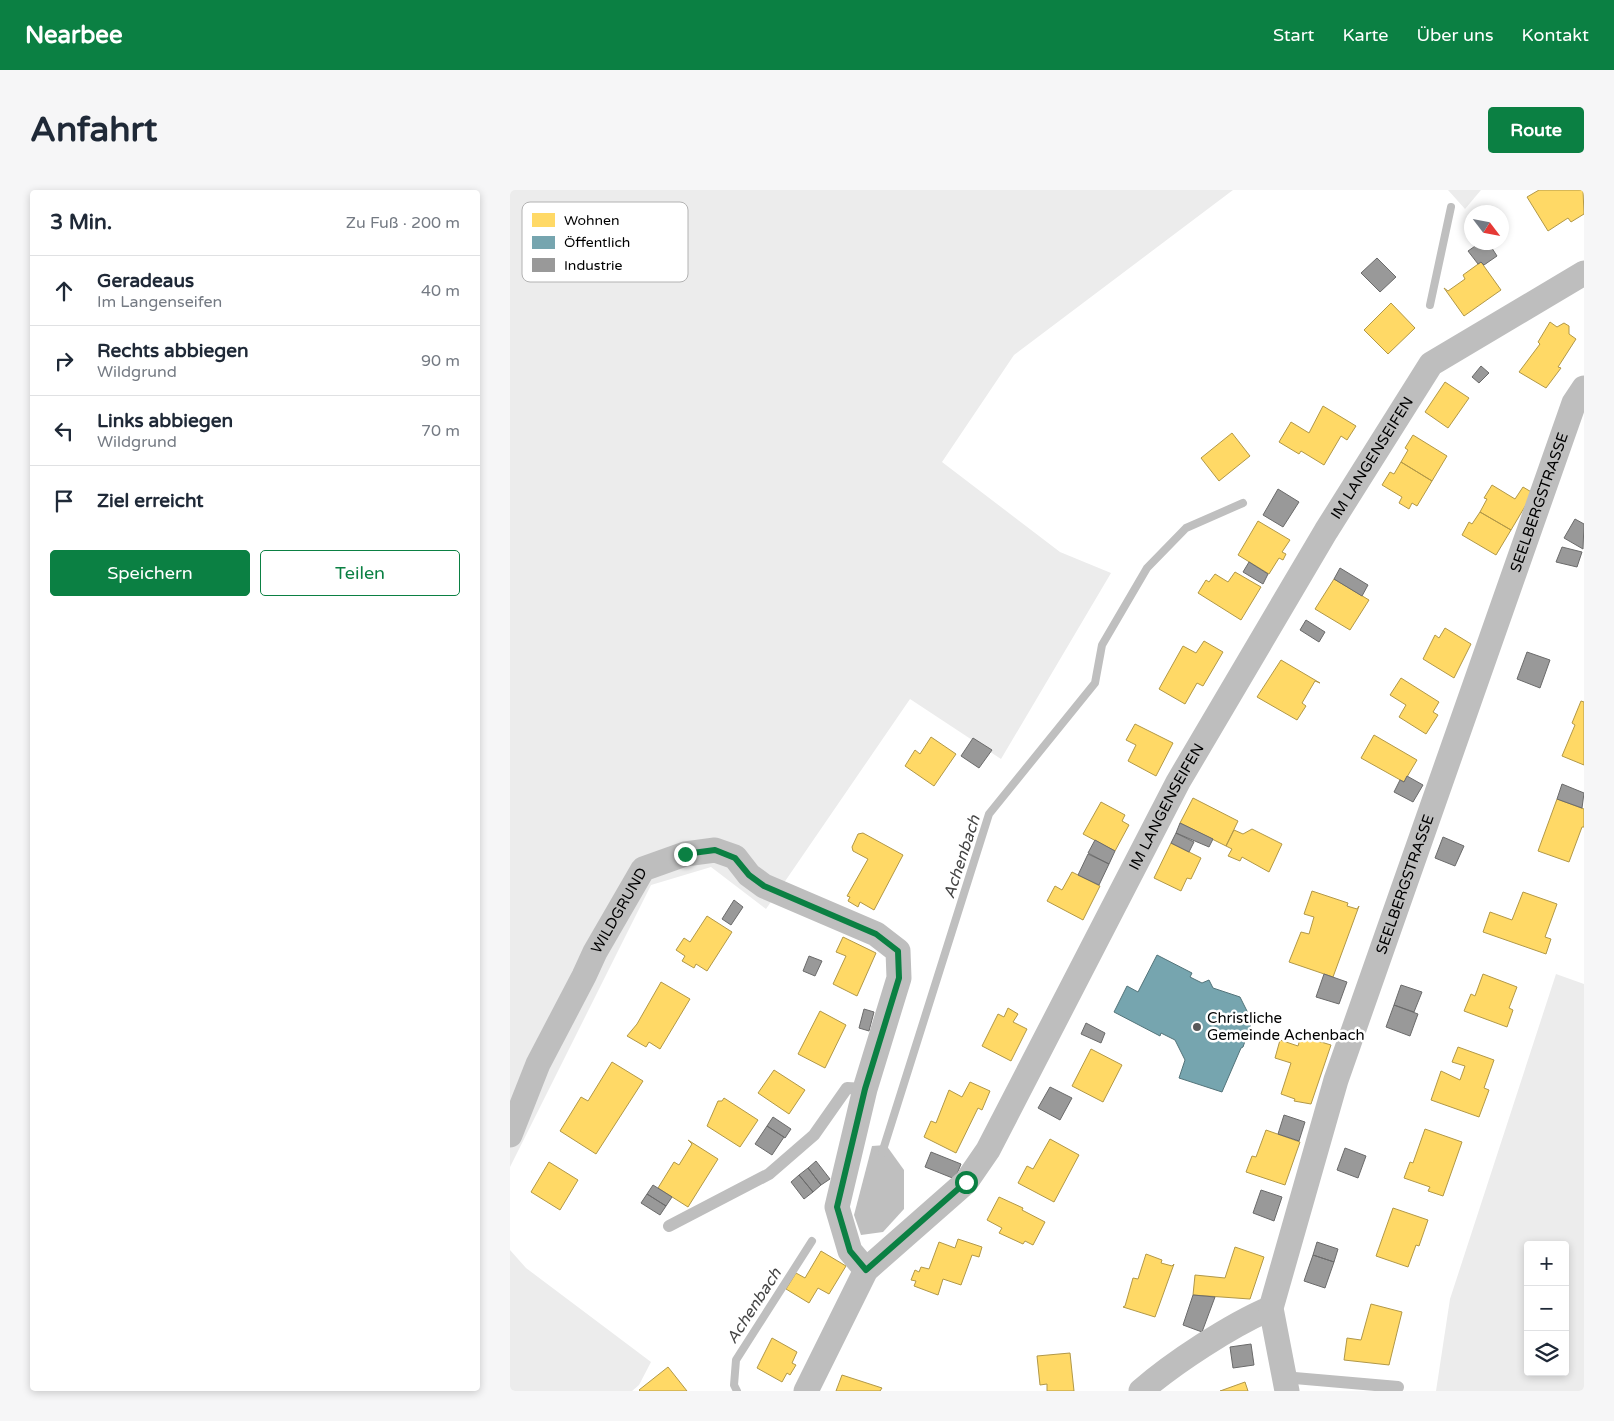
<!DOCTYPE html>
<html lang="de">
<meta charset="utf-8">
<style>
:root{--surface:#fff;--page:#f6f6f7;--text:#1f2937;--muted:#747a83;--line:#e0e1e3;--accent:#0b8043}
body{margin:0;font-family:"Varela Round",sans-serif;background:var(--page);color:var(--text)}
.controls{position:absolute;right:15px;bottom:15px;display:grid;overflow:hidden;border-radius:5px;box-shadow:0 2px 8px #0003}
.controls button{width:45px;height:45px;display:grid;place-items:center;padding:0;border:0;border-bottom:1px solid var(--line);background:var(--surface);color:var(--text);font:25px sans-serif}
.compass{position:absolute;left:954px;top:15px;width:45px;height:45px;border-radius:50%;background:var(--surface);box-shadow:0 2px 8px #0003;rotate:122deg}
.stop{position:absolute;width:15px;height:15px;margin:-11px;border:4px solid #0b8043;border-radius:50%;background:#fff}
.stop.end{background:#0b8043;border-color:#fff;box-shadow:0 1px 5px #0008}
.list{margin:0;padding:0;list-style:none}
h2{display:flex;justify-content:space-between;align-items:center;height:65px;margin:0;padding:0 20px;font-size:21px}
h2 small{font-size:16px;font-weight:400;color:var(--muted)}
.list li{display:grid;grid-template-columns:32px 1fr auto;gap:15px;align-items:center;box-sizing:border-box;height:70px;padding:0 20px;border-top:1px solid var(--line)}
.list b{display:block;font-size:19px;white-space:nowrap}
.list p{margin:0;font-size:16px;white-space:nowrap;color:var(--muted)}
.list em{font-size:16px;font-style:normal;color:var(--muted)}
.actions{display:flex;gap:10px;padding:15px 20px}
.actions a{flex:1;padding:11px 0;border:1px solid var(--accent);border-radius:5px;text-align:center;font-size:18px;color:var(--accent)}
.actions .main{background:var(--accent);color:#fff}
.icon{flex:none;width:28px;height:28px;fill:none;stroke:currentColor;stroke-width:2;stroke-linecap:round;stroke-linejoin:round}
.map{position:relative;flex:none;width:1074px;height:1201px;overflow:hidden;border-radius:5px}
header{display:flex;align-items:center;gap:30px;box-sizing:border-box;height:70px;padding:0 25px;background:var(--accent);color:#fff}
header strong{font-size:24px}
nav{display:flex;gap:28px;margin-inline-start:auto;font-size:18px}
.intro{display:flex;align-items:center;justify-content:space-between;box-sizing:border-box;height:120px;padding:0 30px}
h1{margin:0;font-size:35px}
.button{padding:12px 22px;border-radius:5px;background:var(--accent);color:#fff;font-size:18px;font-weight:700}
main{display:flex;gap:30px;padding:0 30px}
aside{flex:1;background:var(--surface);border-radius:5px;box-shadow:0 2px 8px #0003}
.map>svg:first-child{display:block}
</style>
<header>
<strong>Nearbee</strong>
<nav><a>Start</a><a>Karte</a><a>Über uns</a><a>Kontakt</a></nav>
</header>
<div class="intro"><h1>Anfahrt</h1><a class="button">Route</a></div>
<main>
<aside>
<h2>3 Min.<small>Zu Fuß · 200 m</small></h2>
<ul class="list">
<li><svg class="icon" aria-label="ahead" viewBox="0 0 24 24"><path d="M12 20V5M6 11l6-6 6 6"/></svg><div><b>Geradeaus</b><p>Im Langenseifen</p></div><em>40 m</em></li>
<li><svg class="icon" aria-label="right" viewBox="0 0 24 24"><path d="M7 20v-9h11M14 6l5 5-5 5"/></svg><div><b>Rechts abbiegen</b><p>Wildgrund</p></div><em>90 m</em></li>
<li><svg class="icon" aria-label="left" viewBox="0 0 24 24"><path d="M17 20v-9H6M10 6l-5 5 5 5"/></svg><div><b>Links abbiegen</b><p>Wildgrund</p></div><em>70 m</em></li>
<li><svg class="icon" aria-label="arrive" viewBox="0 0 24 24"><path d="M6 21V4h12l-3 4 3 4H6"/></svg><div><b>Ziel erreicht</b></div></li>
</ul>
<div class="actions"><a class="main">Speichern</a><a>Teilen</a></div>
</aside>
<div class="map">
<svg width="1074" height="1201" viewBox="0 0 1074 1201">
<rect width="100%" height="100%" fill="#fff"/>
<path fill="#ececec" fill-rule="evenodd" d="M0,0H723L504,165L432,272L550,362L601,383L491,569L400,509L256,719L201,677L141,695L0,977Z
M938,0H971L955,19Z
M1046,784L1074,794V1201H926L940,1109ZM1018,1055H1055V1182H1018Z
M0,1060L16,1078L141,1172L129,1195L122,1201H0Z"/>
<path fill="#bfbfbf" d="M376,955L394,980V1019L373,1042L351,1045L344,1025L362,956Z"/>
<path fill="#ffd966" stroke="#b29847" d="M1029,0H1073L1074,24L1061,32L1058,28L1038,41L1017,7Z
M971,72L991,100L954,126L934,98L938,101L955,89L953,85Z
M881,113L905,138L878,164L854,140Z
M1040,132L1047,137L1054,133L1059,136V144L1066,149L1048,177L1051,178L1036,198L1009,182L1030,154L1028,152Z
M935,192L959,208L938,238L915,222Z
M813,216L846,236L837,250L831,246L814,275L791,261L789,264L769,252L781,232L799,243Z
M722,243L740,266L709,291L691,268Z
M903,245L937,266L922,291L891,272L898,260L895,258Z
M891,272L922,291L907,316L902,313L899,319L889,313L892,307L872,295L880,282L884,284Z
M982,295L1005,309L1013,297L1023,303L1001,340L970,322L977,309L974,308Z
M970,322L1001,340L986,365L952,345L959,332L962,334Z
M748,331L780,350L772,362L776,364L773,370L769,368L759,384L728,365Z
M725,382L751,397L731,430L688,403L696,390L699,392L705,384L718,392Z
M824,389L859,410L840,440L805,419Z
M935,438L961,454L944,488L913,469L925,445L929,448Z
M694,451L713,462L693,496L687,493L675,514L649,499L673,456L686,463Z
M771,470L810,493L805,491L792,513L796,516L787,530L747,507Z
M891,488L929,512L923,522L928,525L916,544L889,527L896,515L880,505Z
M1071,511L1074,512V575L1052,566L1065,535L1062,533Z
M625,534L663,553L646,586L618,571L626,555L616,550Z
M864,545L907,570L894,592L851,568Z
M421,547L446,564L424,596L395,576L405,560L410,564Z
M683,608L728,631L716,656L670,633Z
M1047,609L1074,619V637H1072L1059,672L1028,661Z
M591,612L615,625L612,631L619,635L605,661L573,644Z
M742,639L772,654L759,682L732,667L730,671L718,666L722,659L716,656L724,640L733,644Z
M353,643L393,665L364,720L350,712L348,717L338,711L340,707L337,706L358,669L343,661L342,657L348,644Z
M661,653L691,668L681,689L677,688L671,701L644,688Z
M562,682L590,696L573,730L537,711L545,696L552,700Z
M802,701L838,713L837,716L847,719L849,716L823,787L779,772L791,742L799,744L804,727L794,724Z
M1013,702L1047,714L1035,747L1041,749L1036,764L973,742L980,722L1002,730Z
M197,726L222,742L197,781L186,774L184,778L172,771L175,766L166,760L174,748L180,752Z
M333,747L366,763L347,806L323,794L336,766L326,762Z
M973,784L1007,797L999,818L1003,820L997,837L954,821L961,804L965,806Z
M151,792L180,809L150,859L139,852L136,857L117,846L127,834Z
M498,818L508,824L503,832L517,839L501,871L472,856L488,824L494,827Z
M310,821L336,835L315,878L288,864Z
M791,846L821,855L801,914L784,911L785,909L771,904L781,873L765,868L770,850L788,856Z
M948,857L984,870L974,898L979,900L969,927L921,910L931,881L950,890L955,876L942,872Z
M581,859L612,875L593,912L562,896Z
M102,872L133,891L86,964L50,941L71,907L78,911Z
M264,880L295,900L279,924L248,903Z
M460,892L480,901L472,920L468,918L446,963L414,947L421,931L426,933L439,900L452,907Z
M214,908L248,930L230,957L197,936L208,911H212Z
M915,939L952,952L933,1006L918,1001L920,997L894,988L900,972L903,973Z
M756,940L790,952L775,995L736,982L742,966L746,967Z
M540,949L569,965L544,1012L508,993L517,976L523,979Z
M178,950L208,969L178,1017L148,998L164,972L169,975L182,954Z
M39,972L68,990L50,1020L21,1002Z
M489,1007L513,1018L512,1020L535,1032L523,1055L515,1051L513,1054L489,1043L492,1038L477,1030Z
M883,1018L918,1030L909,1056L906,1055L898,1077L866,1066Z
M448,1049L472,1057L469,1067L462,1065L451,1095L433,1089L428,1105L404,1096L406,1091L401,1090L405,1080L409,1082L411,1077L419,1079L429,1052L445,1058Z
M725,1057L754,1067L740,1109L683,1105L685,1085L715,1088Z
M311,1061L336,1076L319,1104L308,1098L299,1113L276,1099L286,1083L295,1088Z
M636,1064L652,1070L651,1073L662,1076L664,1074L645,1127L613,1117L615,1116L623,1088L628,1089Z
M861,1114L892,1122L879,1175L834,1170L837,1148L851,1150Z
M262,1148L287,1162L282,1173L286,1175L280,1185L277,1183L272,1192L247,1178Z
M560,1163L564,1201H537V1194L530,1195L527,1166Z
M158,1177L177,1201H130L129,1200Z
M332,1185L372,1198L370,1201H326Z
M735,1192L738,1201H710Z"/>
<path fill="#76a5af" stroke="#53747a" d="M647,765L682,783L680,787L692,793L699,790L703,798L730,807L742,831L733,857L731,858L712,902L669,888L675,870L665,850L651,843L650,846L604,822L617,796L628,802Z"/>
<path fill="#999" stroke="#6b6b6b" d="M971,52H978L987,66L974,75L971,72L968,74L958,61Z
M867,68L886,87L870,102L851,83Z
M971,176L979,183L969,193L962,187Z
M768,299L789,312L773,337L753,325Z
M1065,329L1074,334L1073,359L1054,348Z
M1052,357L1072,362L1067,377L1046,372Z
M739,372L758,384L753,394L733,382Z
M830,378L858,395L852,406L824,389Z
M796,430L815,442L809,452L790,440Z
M1017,462L1040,470L1030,498L1007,489Z
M463,548L482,560L469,578L451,566Z
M897,586L913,595L903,612L884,602L890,590L894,592Z
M1052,594L1074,603L1072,618L1047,609Z
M670,633L703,649L699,657L666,643Z
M666,643L684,652L679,662L661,653Z
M933,647L954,656L945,676L925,668Z
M585,650L605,661L599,674L578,663Z
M578,664L599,674L589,695L568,685Z
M224,710L233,717L221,735L212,729Z
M299,766L312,771L305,786L293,781Z
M814,784L837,792L829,814L806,807Z
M891,795L912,802L904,822L884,815Z
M884,815L908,824L900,846L876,837Z
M354,819L364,822L359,841L349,838Z
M576,833L595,843L591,853L571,844Z
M540,897L562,908L550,930L528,918Z
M774,925L795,932L789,951L768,944Z
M263,927L281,939L275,948L257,936Z
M257,936L274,947L262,965L245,954Z
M835,958L856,966L848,988L827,980Z
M421,962L451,974L445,989L415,977Z
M306,971L320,989L311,995L298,978Z
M298,978L311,995L303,1002L289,985Z
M289,985L303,1002L294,1009L281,992Z
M143,995L162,1007L156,1016L137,1004Z
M751,1000L772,1007L764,1031L743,1023Z
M137,1004L156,1016L150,1025L131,1013Z
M807,1052L828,1059L824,1072L803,1065Z
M803,1065L824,1072L815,1098L794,1091Z
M683,1105L705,1107L692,1142L673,1135Z
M741,1154L744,1175L723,1178L720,1157Z"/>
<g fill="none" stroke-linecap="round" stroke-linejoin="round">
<path stroke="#bfbfbf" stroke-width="8" d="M920,115L941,17
M372,963L479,624L585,493L592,455L637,378L676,338L733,313
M227,1201L224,1195L226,1170L302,1051"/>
<path stroke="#bebebe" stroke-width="12" d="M159,1036L259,984L304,945L337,898L355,899
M773,1187L888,1197"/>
<g stroke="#bebebe" stroke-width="25">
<path id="s1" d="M0,945L28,874L74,786L85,762L133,679L175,664L205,660L225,667L239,685L254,696L366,744L388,761L389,788L355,899L327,1017L340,1061L356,1080"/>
<path id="s2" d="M296,1201L356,1080L456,992L478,960L668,592L816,341L921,174L1074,83"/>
<path d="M631,1201C663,1173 721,1135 761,1118"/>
<path id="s3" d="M777,1201L761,1118L826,890L1064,213L1074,198"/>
</g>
</g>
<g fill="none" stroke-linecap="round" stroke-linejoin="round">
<path stroke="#0b8043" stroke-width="6" d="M175,664L205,660L225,668L239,685L254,696L366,744L388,761L389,788L355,899L327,1017L340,1061L356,1080L456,992"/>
</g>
<circle fill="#595959" stroke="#fff" stroke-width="2" cx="687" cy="837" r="5"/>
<g text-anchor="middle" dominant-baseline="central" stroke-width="5" stroke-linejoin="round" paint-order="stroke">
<g font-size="15" fill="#000" stroke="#fff">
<text stroke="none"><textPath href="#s2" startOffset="1099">IM LANGENSEIFEN</textPath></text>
<text stroke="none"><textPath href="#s3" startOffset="934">SEELBERGSTRASSE</textPath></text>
<text stroke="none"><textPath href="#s2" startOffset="694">IM LANGENSEIFEN</textPath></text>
<text stroke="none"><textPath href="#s3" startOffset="529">SEELBERGSTRASSE</textPath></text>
<text stroke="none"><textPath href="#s1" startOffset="250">WILDGRUND</textPath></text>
</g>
<g font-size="15" fill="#000" stroke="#fff" text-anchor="start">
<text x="697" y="828">Christliche<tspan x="697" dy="17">Gemeinde Achenbach</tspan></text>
</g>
<g font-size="16" font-style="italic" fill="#444" stroke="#fff">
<text transform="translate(452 667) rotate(-72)">Achenbach</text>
<text transform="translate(244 1116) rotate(-57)">Achenbach</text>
</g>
</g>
<rect x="12" y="12" width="166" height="80" rx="8" fill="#fff" stroke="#b2b2b2" stroke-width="1"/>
<rect x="22" y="23" width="23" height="14" fill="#ffd966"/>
<rect x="22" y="46" width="23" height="13" fill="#76a5af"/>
<rect x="22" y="68" width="23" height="14" fill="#999"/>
<g font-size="14" fill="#000">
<text x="54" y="35">Wohnen</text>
<text x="54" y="57">Öffentlich</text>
<text x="54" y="80">Industrie</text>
</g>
</svg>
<div class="controls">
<button>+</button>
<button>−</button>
<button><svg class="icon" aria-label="layers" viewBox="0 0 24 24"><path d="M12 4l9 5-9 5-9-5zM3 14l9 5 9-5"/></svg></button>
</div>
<svg class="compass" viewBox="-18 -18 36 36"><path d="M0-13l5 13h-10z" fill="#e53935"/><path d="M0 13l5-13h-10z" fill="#747a83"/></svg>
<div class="stop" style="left:456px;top:992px"></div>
<div class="stop end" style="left:175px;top:664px"></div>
</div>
</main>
